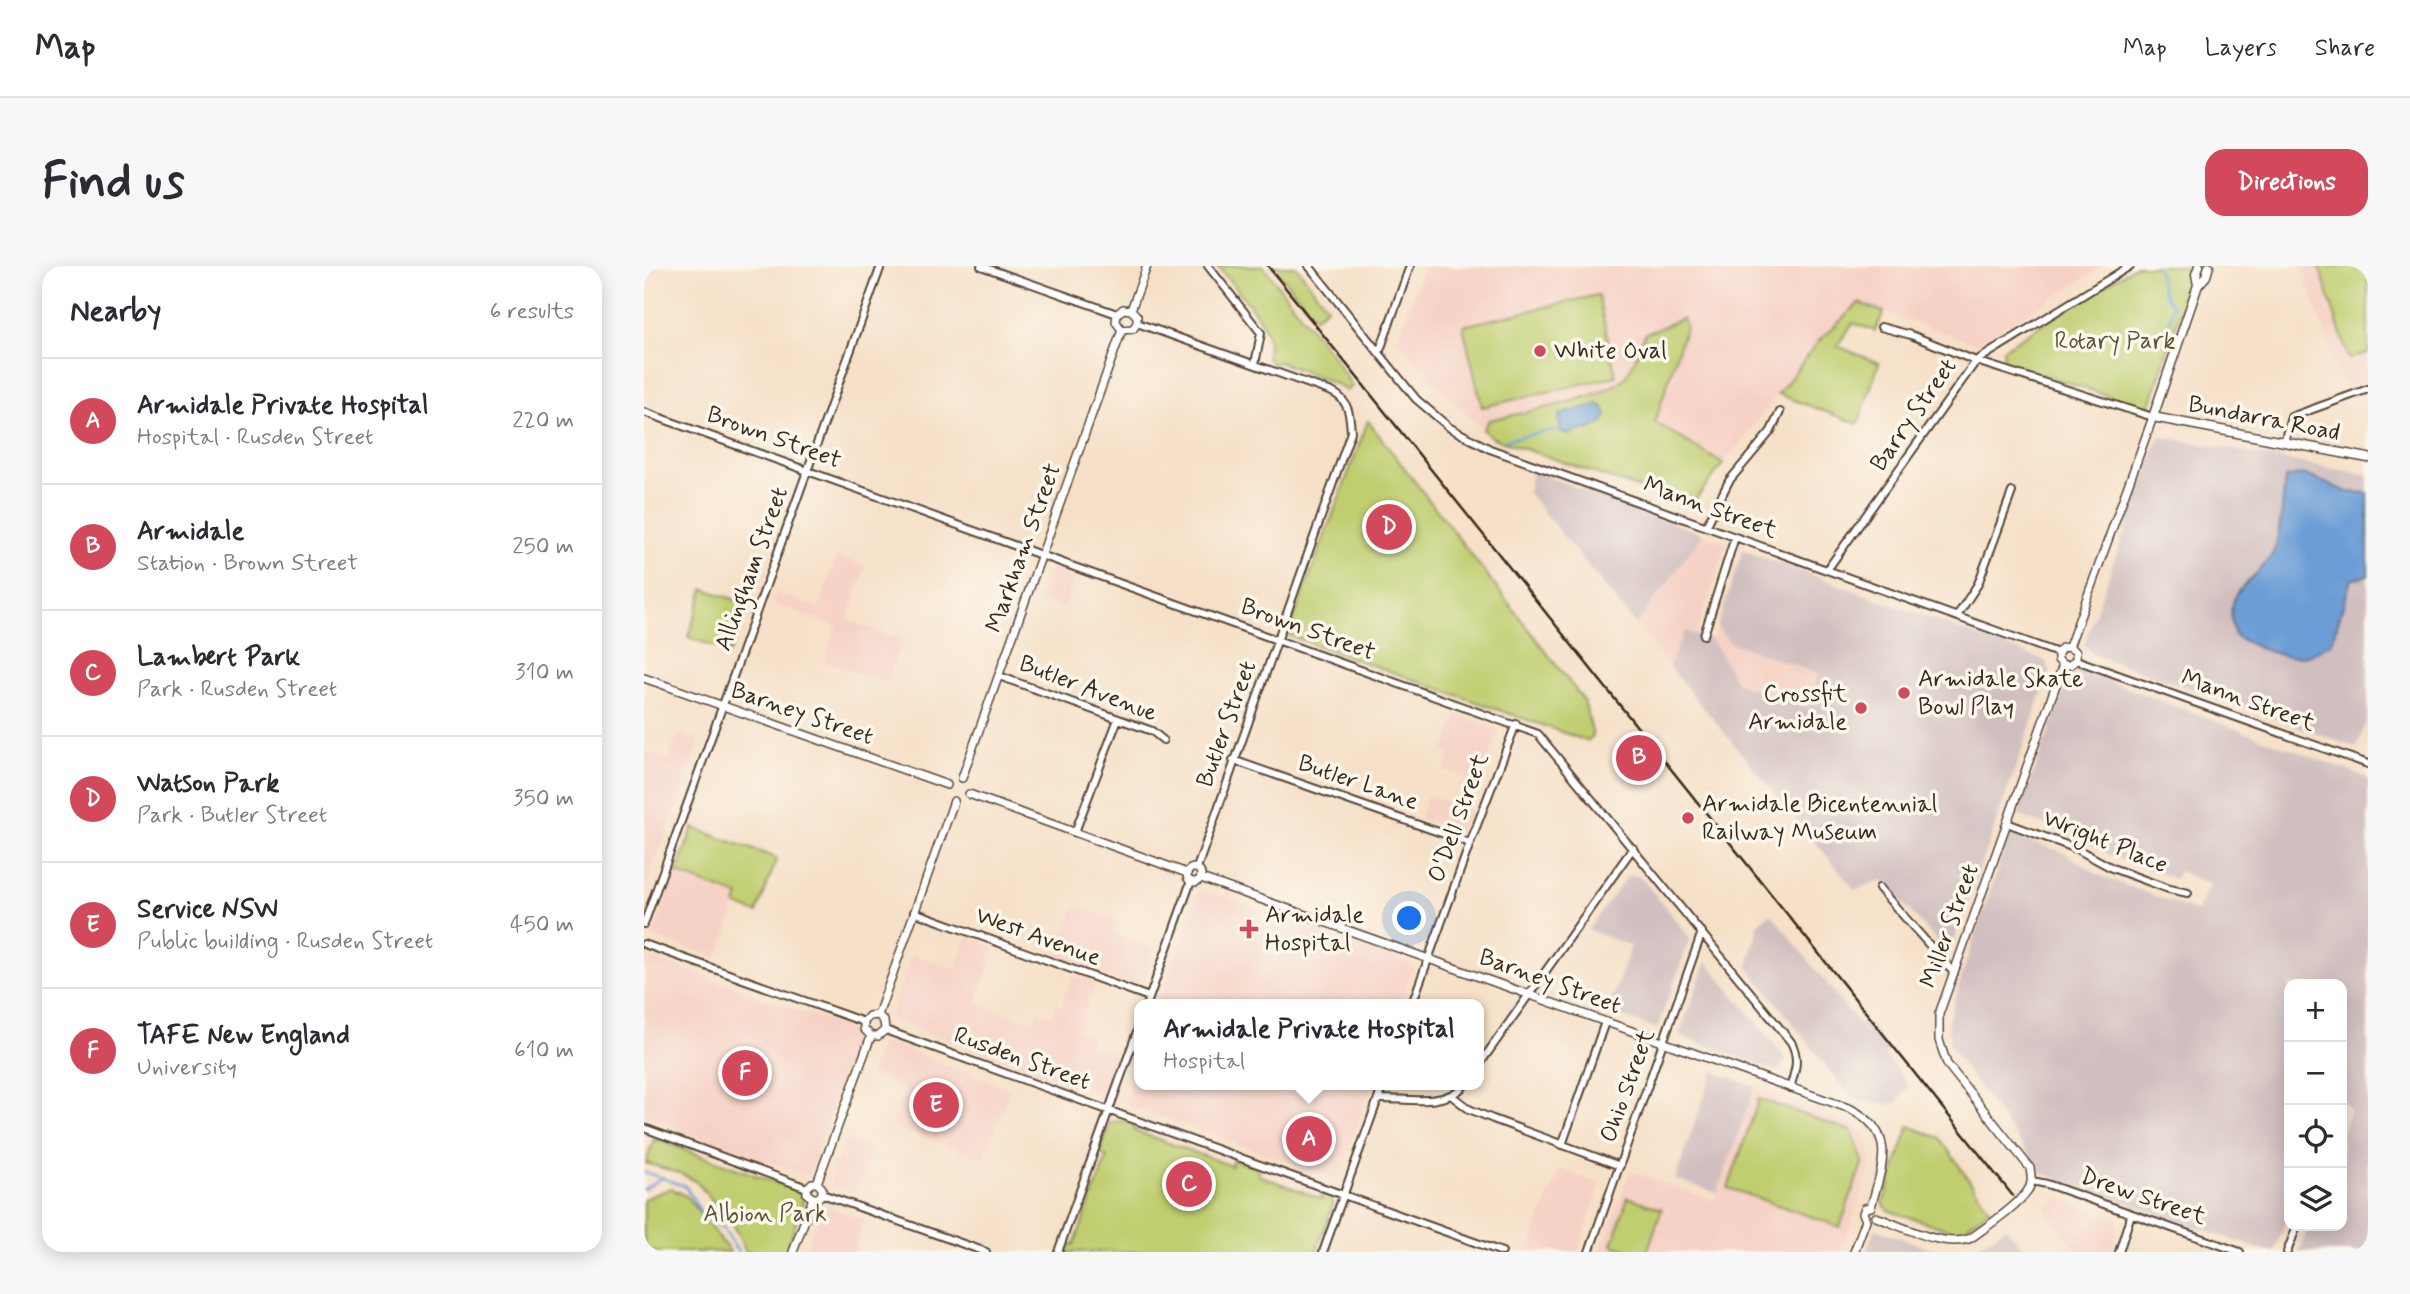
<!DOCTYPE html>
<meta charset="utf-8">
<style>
:root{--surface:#fff;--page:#f7f7f7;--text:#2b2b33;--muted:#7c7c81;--line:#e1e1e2;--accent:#d1495b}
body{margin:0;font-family:Mynerve,sans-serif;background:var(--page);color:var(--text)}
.controls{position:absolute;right:21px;bottom:21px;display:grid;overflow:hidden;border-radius:14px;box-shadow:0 4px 18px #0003}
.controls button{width:63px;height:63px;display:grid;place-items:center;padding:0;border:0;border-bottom:2px solid var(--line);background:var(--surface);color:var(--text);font:35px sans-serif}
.you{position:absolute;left:766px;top:653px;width:24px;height:24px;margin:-18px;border:5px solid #fff;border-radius:50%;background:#1a73e8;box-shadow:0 0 0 10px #1a73e833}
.badge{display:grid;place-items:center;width:46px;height:46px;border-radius:50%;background:var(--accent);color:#fff;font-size:23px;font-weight:700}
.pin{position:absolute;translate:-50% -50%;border:4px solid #fff;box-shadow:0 2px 7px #0006}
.popup{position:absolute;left:490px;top:733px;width:350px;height:91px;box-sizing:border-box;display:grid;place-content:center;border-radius:14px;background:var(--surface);filter:drop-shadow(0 2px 5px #0005);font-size:23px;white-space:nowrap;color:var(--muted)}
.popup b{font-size:26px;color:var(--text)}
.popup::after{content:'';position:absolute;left:50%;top:100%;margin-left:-14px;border:14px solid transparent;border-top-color:var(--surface)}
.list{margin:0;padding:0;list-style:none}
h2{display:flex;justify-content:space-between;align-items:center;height:91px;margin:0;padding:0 28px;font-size:30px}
h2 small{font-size:23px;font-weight:400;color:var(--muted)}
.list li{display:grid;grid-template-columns:46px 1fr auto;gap:21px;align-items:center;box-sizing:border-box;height:126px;padding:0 28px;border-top:2px solid var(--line)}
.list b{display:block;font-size:26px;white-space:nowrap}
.list p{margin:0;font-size:23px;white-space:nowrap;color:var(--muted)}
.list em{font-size:23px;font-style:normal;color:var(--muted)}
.icon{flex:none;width:38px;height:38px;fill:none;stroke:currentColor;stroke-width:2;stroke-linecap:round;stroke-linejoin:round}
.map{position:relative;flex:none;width:1724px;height:986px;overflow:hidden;border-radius:21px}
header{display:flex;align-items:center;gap:42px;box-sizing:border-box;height:98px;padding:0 35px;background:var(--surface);border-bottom:2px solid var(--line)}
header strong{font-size:33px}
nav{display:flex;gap:38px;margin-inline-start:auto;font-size:24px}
.intro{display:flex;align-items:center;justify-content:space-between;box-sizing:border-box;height:168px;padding:0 42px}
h1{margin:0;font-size:49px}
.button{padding:18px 32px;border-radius:21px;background:var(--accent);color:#fff;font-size:24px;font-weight:700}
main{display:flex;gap:42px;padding:0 42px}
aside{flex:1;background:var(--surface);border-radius:21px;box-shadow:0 4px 18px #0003}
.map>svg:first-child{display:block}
</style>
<header>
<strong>Map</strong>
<nav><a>Map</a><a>Layers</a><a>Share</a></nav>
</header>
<div class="intro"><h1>Find us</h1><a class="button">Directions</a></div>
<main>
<aside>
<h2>Nearby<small>6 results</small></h2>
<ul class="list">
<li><span class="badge">A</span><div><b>Armidale Private Hospital</b><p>Hospital · Rusden Street</p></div><em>220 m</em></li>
<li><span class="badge">B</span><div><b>Armidale</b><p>Station · Brown Street</p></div><em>250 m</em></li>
<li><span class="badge">C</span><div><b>Lambert Park</b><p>Park · Rusden Street</p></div><em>310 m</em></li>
<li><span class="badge">D</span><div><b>Watson Park</b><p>Park · Butler Street</p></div><em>350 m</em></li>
<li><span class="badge">E</span><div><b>Service NSW</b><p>Public building · Rusden Street</p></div><em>450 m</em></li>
<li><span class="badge">F</span><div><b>TAFE New England</b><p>University</p></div><em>610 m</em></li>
</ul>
</aside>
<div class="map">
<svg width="1724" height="986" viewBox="0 0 1724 986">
<rect width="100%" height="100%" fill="#fbf7ec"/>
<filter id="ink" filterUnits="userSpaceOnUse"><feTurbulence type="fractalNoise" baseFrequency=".0143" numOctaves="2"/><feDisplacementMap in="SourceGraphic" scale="14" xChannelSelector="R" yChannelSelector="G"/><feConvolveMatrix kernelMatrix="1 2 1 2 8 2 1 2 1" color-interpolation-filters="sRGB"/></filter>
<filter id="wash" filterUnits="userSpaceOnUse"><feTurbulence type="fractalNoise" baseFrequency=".00686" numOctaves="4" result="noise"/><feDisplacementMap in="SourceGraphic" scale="28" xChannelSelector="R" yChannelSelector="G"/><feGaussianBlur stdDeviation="1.57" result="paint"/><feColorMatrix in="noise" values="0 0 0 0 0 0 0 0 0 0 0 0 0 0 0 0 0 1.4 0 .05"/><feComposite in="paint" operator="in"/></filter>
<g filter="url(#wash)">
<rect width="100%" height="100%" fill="#f6e0c7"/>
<path fill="#f6d1c5" d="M780,0H1460L1333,78L1215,37L1175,75L1046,240L849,172L839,164L782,108L753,73Z
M1657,0H1724V116L1701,124Z
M1059,268L1083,277L1052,368L1041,365L1025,400L992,359Z
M193,290L222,300L203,354L258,374L243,417L180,395L193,360L128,337L132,327L175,342Z
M407,299L431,308L420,342L394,333Z
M1073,361L1085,376L1176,408L1164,442L1093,417L1068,374Z
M813,449L855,464L836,516L800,504L806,488L800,486Z
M34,468L56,475L0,627V495L3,486L24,494Z
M784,529L826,544L817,567L775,553Z
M32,607L96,631L73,692L9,670Z
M560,624L767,698L769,703L756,738H515L555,627Z
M431,639L473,655L468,667L510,682L496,723L412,692Z
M323,671L351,681L332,737L389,756L393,745L408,751L412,739L418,740L429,709L451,717L434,764L448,769L445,779L473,789L459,829L245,753L268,688L311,703Z
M5,691L212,765L215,769L166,906L160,908L0,850V695Z
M238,775L366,822L340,893L247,860L261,822L225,809Z
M495,795V819H728L695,909L689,912L485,839L482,833Z
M1111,821L1210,858L1222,871L1227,890L1226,905L1197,986H957L986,905L1070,935Z
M201,874L228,884L212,927L185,918Z
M915,903L957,918L933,986H891L885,984Z
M1414,932L1472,953L1474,957L1467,986H1434L1401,943Z
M178,939L221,954L209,986H160Z"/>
<path fill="#d1bfbf" d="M1515,170L1724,209V450L1713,482L1448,388L1440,379Z
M888,205L1059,268L992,359L884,227Z
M1099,284L1402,395L1406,405L1309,677L1297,680L1238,614L1211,624L1025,400L1041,365L1068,374L1093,417L1164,442L1175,408L1085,376L1073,361Z
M1435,404L1724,512V986H1655L1665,960H1698V867L1706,843L1698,834V718H1645V946L1631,986H1623L1398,907L1306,781L1304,756L1318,709L1365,569L1421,587L1455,609L1553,646L1566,618L1535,605L1531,613L1466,589L1441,574L1374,549L1425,411Z
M984,609L996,610L1046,672L1013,763L964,745L987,680L944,664Z
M1127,647L1216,759L1222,755L1245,784L1240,788L1265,820L1253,837L1239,839L1206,830L1104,701L1115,656Z
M1062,695L1143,794L1134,805L1035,770Z
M1069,805L1111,821L1073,927L1031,913Z
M1362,961L1383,986H1326Z
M1231,963L1296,986H1222Z"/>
<path fill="#c0ce70" stroke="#7e7c47" stroke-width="2" d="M573,0H619L690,92L708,120L702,125L692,118L636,96L628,98L623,92C623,86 624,80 624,75C622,53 587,17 573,0Z
M629,0H652L683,41L671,51Z
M1492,0H1551L1506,139L1496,140L1360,96L1359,83Z
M1675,0H1724V87L1705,93Z
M954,29L972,110L838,141L819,60Z
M1215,37L1240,46L1231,65L1209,57L1193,80L1235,97L1214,158L1134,128L1175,75Z
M1039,52L1042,60L1011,156L1079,198L1046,240L849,172L839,164L845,154C873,148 962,132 980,112C989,102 995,81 1001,68Z
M724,155L940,435L949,470L943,475L646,370L644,368Z
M60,323L104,338L86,386L44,371Z
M49,562L133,592L113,647L92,639L95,630L32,607Z
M1115,833L1207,865L1219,895L1196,961L1084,922Z
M472,855L489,857L491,865L588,900V893L614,903V909L678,933V927C685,929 689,931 689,939L672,986H420L422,978L430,979L463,891L455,887L466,857Z
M1265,860L1296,872L1345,943L1314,967L1243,944L1239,937Z
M10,873L150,923L156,928L159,936L142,986H102L90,961L53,916L38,908L2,897Z
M27,922L42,930L86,986H0V933Z
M984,931L1018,943L1003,986H988L968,979Z"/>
<path fill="#6c9dd6" stroke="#54647a" stroke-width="2" d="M954,138L959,141L963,149L959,156L945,164L942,163L924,169L916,165L915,149Z
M1659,208L1704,226L1724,227V309L1707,314L1688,376C1681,380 1672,387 1664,389C1640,395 1611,381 1591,370C1578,326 1600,325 1622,296C1626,292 1630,287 1631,282C1637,263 1639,233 1641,212Z"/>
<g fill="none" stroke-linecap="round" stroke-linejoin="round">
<path stroke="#6c9dd6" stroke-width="2.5" d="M1513,0L1519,25L1529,40L1525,59
M862,174L904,165H916
M0,906L41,920L57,947L79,962L94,986
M0,923L19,911"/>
</g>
</g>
<g filter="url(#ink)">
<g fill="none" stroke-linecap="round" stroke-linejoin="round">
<g stroke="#574537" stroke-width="10">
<path id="minor" d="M337,0L473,48
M564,0L617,67L611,98
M665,0L772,133L806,162L846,183L1414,387
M493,57L688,126C705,134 706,149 707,166L553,602
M1237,61L1267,69L1332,95L1509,151
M735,87L766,0
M0,146L894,468L1147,776C1156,793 1151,805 1146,822
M1640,176L1647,151L1724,123
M1062,261L1085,215L1127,165L1136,146
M1183,304L1332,95L1486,0
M1313,350L1334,318L1368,226
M1060,369L1091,271
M1432,394L1724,498
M355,410L508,465L519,474
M589,494L826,577
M1363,557L1433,583L1468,602L1525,623L1544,627
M431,566L474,453
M1235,622L1310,707
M270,646L505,731
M0,658L237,0
M0,678L220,756
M503,738L547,615
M768,738L826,577L872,458
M241,764L858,986
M835,799L989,582
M808,830L825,843L849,853L976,900
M734,833C763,832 799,842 821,819
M0,862L163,922
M918,879L961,756
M1388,915L1403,918L1596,986
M178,928L342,986
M414,986L495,760
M679,986L739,819
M945,986L1058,666
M1475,986L1487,948
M1643,986L1653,960"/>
</g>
<g stroke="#574537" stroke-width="10">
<path id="tertiary" d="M487,44L503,0
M478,64L472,56L473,48L479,43L487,44
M478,64L489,63L493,57V50L487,44
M1425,381L1509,151
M1419,399H1426L1432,394V386L1425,381
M1419,399L1414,394V387L1418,382L1425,381
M0,412L303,519
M318,512L478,64
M325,528L543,607
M543 609a7 7 0 1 1 14 0a7 7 0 1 1-14 0Z
M557,612L1207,843C1254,867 1238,900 1227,941L1221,942L1219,947L1222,954L1210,986
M234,749L310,535
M227,770H234L241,764L240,755L234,749
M227,770L220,763V756L225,750L234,749
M173,917L227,770
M169,932L163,928V922L168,917H173
M169,932H174L178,928V922L173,917
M1232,951C1258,960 1300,983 1327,972C1342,961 1375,939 1384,924C1389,917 1387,910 1386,902L1303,798L1295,774V748L1299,737L1419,399
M149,986L169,932"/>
</g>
<g stroke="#574537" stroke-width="11">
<path id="secondary" d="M1565,0L1562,10L1554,19L1509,151L1724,192
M1554,19L1552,8L1555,0"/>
</g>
<use href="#minor" stroke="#fff" stroke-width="6"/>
<use href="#tertiary" stroke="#fff" stroke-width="7"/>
<use href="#secondary" stroke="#fff" stroke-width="8"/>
<path stroke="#3b2a1e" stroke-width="2.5" d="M624,0L1369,930"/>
</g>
</g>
<g fill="#d1495b" stroke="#fbf7ec" stroke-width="2.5">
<circle cx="896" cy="85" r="7"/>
<circle cx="1260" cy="427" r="7"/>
<circle cx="1217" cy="442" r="7"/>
<circle cx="1044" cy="552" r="7"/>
<path d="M601.5 652.5h7v7h7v7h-7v7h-7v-7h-7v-7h7z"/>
</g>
<g text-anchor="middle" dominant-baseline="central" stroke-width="7" stroke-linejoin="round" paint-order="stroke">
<g font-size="24" fill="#5c5332" stroke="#fbf7ec">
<text x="1471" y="75">Rotary Park</text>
<text x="121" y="948">Albion Park</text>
</g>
<g font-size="24" fill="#3b2a1e" stroke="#fbf7ec" text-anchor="start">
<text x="910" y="85">White Oval</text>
<text x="1274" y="413">Armidale Skate<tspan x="1274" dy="28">Bowl Play</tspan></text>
<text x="1203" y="428" text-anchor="end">Crossfit<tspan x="1203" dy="28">Armidale</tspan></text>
<text x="1058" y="538">Armidale Bicentennial<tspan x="1058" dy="28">Railway Museum</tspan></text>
<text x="621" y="649">Armidale<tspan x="621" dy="28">Hospital</tspan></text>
</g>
<g font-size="24" fill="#3b2a1e" stroke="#fbf7ec">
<text transform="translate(1270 149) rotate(-55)">Barry Street</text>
<text transform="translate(1620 153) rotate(11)">Bundarra Road</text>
<text transform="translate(130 172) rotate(20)">Brown Street</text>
<text transform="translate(1066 242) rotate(20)">Mann Street</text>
<text transform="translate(380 282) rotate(-70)">Markham Street</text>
<text transform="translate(108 303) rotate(-70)">Allingham Street</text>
<text transform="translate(664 364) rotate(20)">Brown Street</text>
<text transform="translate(444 423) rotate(21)">Butler Avenue</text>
<text transform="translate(1604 435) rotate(20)">Mann Street</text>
<text transform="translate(158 448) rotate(19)">Barney Street</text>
<text transform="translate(583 458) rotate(-70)">Butler Street</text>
<text transform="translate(714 517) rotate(19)">Butler Lane</text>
<text transform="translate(815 552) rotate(-70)">O'Dell Street</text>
<text transform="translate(1461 576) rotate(22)">Wright Place</text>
<text transform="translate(1306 660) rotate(-70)">Miller Street</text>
<text transform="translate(394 671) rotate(20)">West Avenue</text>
<text transform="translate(906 716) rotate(20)">Barney Street</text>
<text transform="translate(378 793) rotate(20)">Rusden Street</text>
<text transform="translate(984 820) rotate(-70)">Ohio Street</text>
<text transform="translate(1499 931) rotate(19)">Drew Street</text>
</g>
</g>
</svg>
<div class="controls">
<button>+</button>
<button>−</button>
<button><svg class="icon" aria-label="locate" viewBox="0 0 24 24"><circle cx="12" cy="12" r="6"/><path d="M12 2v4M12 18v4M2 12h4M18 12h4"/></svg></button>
<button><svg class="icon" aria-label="layers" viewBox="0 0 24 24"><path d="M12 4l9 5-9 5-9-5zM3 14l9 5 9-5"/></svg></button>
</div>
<div class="you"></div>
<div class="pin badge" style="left:665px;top:873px">A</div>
<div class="popup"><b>Armidale Private Hospital</b>Hospital</div>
<div class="pin badge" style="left:995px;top:492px">B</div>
<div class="pin badge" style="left:545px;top:918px">C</div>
<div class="pin badge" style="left:745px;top:261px">D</div>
<div class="pin badge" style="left:292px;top:839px">E</div>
<div class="pin badge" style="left:101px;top:807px">F</div>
</div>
</main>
